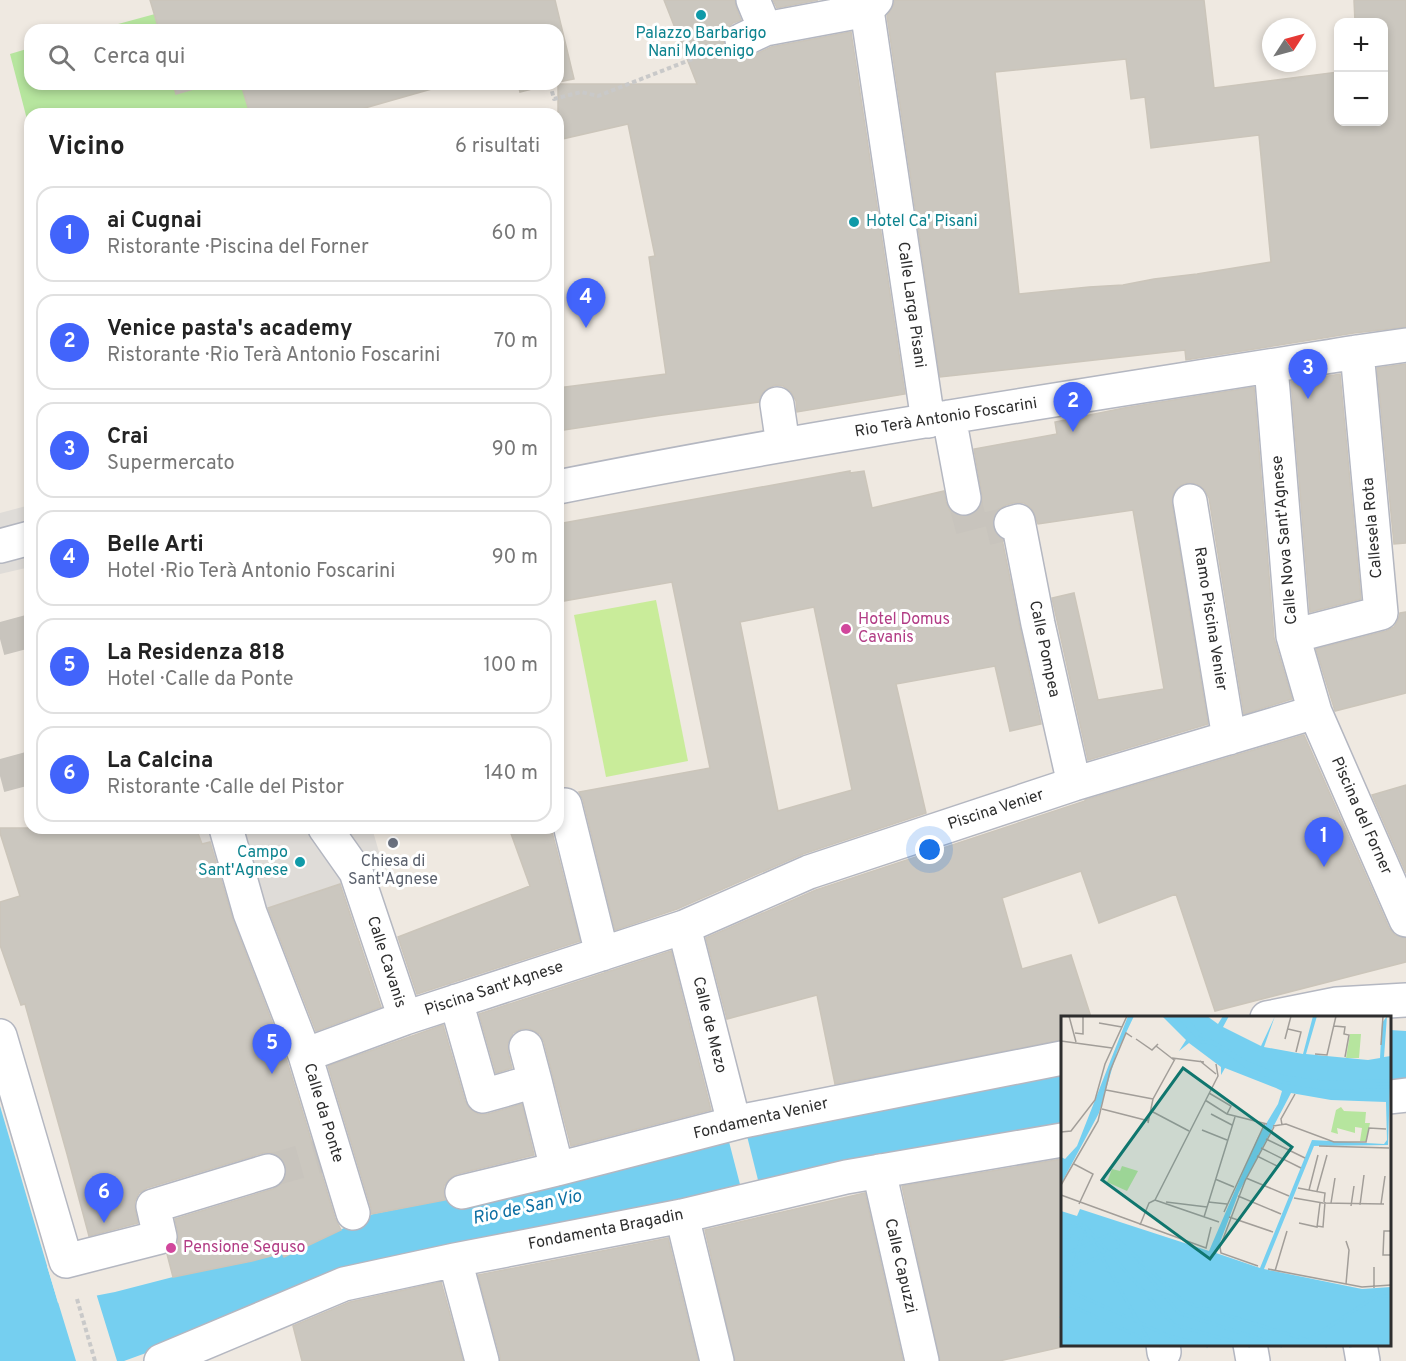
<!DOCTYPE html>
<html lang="it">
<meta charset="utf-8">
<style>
:root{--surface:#fff;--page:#f2f2f2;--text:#222;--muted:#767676;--line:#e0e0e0;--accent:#4264fb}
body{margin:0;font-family:Overpass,sans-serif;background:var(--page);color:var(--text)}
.controls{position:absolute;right:18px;top:18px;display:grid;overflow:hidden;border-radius:12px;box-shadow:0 3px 9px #0003}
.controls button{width:54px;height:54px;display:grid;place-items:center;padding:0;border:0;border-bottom:2px solid var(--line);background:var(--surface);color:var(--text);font:30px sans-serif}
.compass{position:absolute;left:1262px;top:18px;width:54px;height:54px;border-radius:50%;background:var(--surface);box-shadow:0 3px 9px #0003;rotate:54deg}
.you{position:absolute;left:930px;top:850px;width:21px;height:21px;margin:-15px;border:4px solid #fff;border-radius:50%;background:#1a73e8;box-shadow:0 0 0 9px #1a73e833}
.badge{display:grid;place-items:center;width:39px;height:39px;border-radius:50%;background:var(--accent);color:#fff;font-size:20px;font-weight:700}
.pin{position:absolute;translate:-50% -50px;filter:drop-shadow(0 2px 3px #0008)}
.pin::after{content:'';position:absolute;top:32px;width:21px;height:18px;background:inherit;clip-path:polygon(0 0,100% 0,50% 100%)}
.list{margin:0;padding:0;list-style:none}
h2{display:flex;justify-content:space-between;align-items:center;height:78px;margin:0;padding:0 24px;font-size:26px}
h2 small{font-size:20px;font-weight:400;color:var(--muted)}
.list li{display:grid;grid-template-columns:39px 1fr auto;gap:18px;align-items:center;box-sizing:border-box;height:96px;margin:0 12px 12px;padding:0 12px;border:2px solid var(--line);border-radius:18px}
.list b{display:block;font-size:22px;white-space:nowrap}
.list p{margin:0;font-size:20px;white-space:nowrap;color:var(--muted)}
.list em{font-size:20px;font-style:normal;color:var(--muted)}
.icon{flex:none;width:33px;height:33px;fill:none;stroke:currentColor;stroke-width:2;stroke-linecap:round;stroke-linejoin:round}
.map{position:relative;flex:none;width:1406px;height:1361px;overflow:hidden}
.search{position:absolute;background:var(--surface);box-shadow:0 3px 9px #0003;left:24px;top:24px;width:540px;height:66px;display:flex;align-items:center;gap:15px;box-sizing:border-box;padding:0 21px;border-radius:18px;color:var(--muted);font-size:22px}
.panel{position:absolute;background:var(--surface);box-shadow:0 3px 9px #0003;left:24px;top:108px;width:540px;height:726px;border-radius:18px}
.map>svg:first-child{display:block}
</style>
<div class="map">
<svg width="1406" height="1361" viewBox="0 0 1406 1361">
<rect width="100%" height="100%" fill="#efe9e1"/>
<path fill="#b6e59e" d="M155,14L159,30H96Z
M30,48V84H173L177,94L211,84H241L250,114H30V131L10,54Z"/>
<path fill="#c9ec9a" d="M656,600L688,761L606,777L574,615Z"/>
<path fill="#dfdcd8" d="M30,505V567L0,574V513Z
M196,828H372L379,852L388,873L361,886L347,882L271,907L234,917L210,842L201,845Z"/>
<path fill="#75cff0" d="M1390,1030L1406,1031V1084L1390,1087Z
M1062,1065V1129L297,1298L124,1361H0V1106L58,1303L115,1292L173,1277L252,1261L307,1246L373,1214L454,1198Z"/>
<path fill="#efe9e1" d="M744,1124L761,1192L743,1196L726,1130Z
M47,1266H50L60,1300L96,1293L117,1361H76Z"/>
<path fill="#cbc7bf" stroke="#cbc5ba" stroke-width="1.5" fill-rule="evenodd" d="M150,0H555L574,79L558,82V30H159Z
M664,0H735L736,7L741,20L733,23L727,29L723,39L725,49L732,56L740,59L750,57L771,47L851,32L905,394L797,412L796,401L791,392L783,386L775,385L765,390L760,397L759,402L663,415L558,431V388L666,374L649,257L655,256L628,124L558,140V84H697Z
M773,0H818L777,8Z
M894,0H1204L1214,88L1338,72V122H1383V22H1355L1354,0H1406V327L1354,333L1186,360L1185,350L940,377L887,16L894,4ZM1126,59L1131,99L1145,97L1151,148L1259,135L1271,262L1197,274L1154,279L1123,285L1089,287L1019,294L995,72Z
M173,84H211L176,94Z
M241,84H449L344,114H250Z
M518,84H551L520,92Z
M1406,364V543L1394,544L1377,368Z
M1340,374L1361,599L1310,612L1291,382Z
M1254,387L1274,638L1292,699L1244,714L1209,498L1205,490L1197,484L1186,483L1178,487L1173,494L1172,504L1208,724L1088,760L1052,598L1074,593L1098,700L1164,689L1133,510L1038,524L1032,509L1024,503H1013L1006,505L997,510L993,519V528L998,536L1002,539L1020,628L1041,724L1010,731L995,666L896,684L926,813L803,854L677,909L615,930L583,800L579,792L710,768L672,582L558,602V524L850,471V473L864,471L872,508L944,491L946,502L950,511L958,516H968L977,512L982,504V495L974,449L1057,434L1055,422L1124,408ZM814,607L852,790L778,811L740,622Z
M1406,612V693L1335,711L1316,649L1386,631L1394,627L1398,620L1400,613Z
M1304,735L1389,928L1395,935L1406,938V962L1215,1011L1176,894L1099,923L1081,871L1002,898L1022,969L1071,955L1091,1017H1062V1040L835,1084L817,995L727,1019L706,938L816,890L1085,801V800Z
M1406,785V873L1372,795Z
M0,828H196L202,844L210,842L233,920L287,1061L335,1218L341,1230L284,1257L282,1253L252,1261L173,1277L167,1254L173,1250L178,1242V1233L175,1219L273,1189L281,1184L286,1176V1166L281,1158L272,1153H263L147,1188L139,1193L135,1201V1210L138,1223L89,1236L67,1154L25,1004L21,1005L0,945V902L20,896L0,833Z
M509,828H551L580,941L417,994L398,937L530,886Z
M340,884L381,1007L316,1031L268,908Z
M671,951L711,1110L571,1146L544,1042L540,1034L530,1029H521L513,1033L508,1043V1052L512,1068L496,1073L479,1014Z
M443,1025L465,1101L470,1109L478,1114H488L522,1104L534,1155L457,1174L449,1179L444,1186V1196L445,1200L371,1214V1208L328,1066Z
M1062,1159V1347L999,1361H940L902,1186Z
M865,1193L903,1361H735L705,1230Z
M668,1238L698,1361H500V1356L478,1275Z
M441,1282L463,1361H302L293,1326L350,1302Z"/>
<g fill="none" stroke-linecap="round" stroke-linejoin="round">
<path stroke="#c8c4bd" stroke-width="33" stroke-dasharray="33 16" stroke-linecap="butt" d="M964,498L973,532L1011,523
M0,639L30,631
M0,776L30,768
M268,1171L335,1152"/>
<g stroke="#b4b7c1" stroke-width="36">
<path id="minor" d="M753,0L765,29
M867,10L928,421
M742,40L765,29L867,10L876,0
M1271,366L1293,636L1315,712L1406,920
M777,404L783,445
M949,417L964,498
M558,487C823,434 1090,395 1357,352L1406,345
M1190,501L1229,738
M1011,523L1018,521L1038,624L1074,784
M0,546L30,538
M1293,636L1381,613L1357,352
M565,805L602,954
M226,828L250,913L305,1055L353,1213
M325,828L356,872L405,1018
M684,927L734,1123
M456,1001L483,1096L535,1081L557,1169
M1267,1018L1337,1004L1406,1000
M0,1036L66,1261L160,1237L153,1206L268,1171
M526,1047L535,1081
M305,1055L405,1018L684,927L809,872L1074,784L1315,712
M1390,1097L1406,1095
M879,1171L922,1361
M462,1192L557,1169L743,1121L1062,1058
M682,1216L717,1361
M455,1260L482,1361
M1163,1344L1164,1352
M1250,1344L1253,1361
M1360,1344L1363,1361
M161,1361L344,1284L455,1260L682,1216L846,1177L1062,1140"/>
</g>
<path stroke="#c9c9c9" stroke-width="4" stroke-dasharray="4.5 3" stroke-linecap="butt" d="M550,84L554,99L581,92L598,96L705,54
M77,1299L95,1361"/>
<use href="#minor" stroke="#fff" stroke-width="33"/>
</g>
<g fill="#0f9aa8" stroke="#fff" stroke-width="2">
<circle cx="701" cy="15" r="6"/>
<circle cx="854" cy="222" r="6"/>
<circle cx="300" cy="862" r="6"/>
</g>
<g fill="#d1479c" stroke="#fff" stroke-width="2">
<circle cx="846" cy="629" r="6"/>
<circle cx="171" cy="1248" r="6"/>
</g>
<circle fill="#6b7280" stroke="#fff" stroke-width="2" cx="393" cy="843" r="6"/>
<g text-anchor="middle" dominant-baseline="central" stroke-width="6" stroke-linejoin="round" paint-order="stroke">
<g font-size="16" fill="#0d838f" stroke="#fff">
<text x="701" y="34">Palazzo Barbarigo<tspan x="701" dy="18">Nani Mocenigo</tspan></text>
<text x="866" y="222" text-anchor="start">Hotel Ca' Pisani</text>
<text x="288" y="853" text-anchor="end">Campo<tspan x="288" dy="18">Sant'Agnese</tspan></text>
</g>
<g font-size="16" fill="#2e2e2e" stroke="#fff">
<text transform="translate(911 305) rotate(82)">Calle Larga Pisani</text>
<text transform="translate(946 418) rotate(-9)">Rio Terà Antonio Foscarini</text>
<text transform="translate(1373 528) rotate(-95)">Callesela Rota</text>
<text transform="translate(1285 540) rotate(-95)">Calle Nova Sant'Agnese</text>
<text transform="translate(1210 619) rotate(81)">Ramo Piscina Venier</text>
<text transform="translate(1044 649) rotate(78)">Calle Pompea</text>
<text transform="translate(996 810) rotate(-18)">Piscina Venier</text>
<text transform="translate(1361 816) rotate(66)">Piscina del Forner</text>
<text transform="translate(386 962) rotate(72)">Calle Cavanis</text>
<text transform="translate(494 989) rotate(-18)">Piscina Sant'Agnese</text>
<text transform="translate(709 1025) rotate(76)">Calle de Mezo</text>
<text transform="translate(323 1113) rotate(73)">Calle da Ponte</text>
<text transform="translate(761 1119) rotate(-13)">Fondamenta Venier</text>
<text transform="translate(606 1230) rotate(-11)">Fondamenta Bragadin</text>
<text transform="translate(900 1266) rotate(77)">Calle Capuzzi</text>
</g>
<g font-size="16" fill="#b23c85" stroke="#fff" text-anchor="start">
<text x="858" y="620">Hotel Domus<tspan x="858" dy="18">Cavanis</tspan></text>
<text x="183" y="1248">Pensione Seguso</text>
</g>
<g font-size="16" fill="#5b616d" stroke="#fff">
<text x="393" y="862">Chiesa di<tspan x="393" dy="18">Sant'Agnese</tspan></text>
</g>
<g font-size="18" font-style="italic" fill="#0d6fa3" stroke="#fff">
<text transform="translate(527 1208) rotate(-12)">Rio de San Vio</text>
</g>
</g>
<g transform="translate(1061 1016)">
<rect width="330" height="330" fill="#efe9e1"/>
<path d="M289,18H300L298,42H285ZM280,91L283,95L305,96L304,107H309L305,125H299L301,112L294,111V117L276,112L277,118L270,116L275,94ZM61,150L77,155L66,175L46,166L51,153L59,155Z" fill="#b6e59e"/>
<path d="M67,0H73L56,36L38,97L0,168V141L4,143L16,130ZM101,0H146L157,8L162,0H168L162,11L200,30L214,0L203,31L242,38L252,0H256L245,38L307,44L319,42L321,7L326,0L323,41L330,40L327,129L253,130L203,253L301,273L330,271V330H0V195L16,200L19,193L148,235L197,121L217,88L221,75L215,72L164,52L160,59V51L128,27L118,35L125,24ZM230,77L270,84L325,86L326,124L323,128L251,124L199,252L155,237L178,176Z" fill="#75cff0" fill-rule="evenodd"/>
<path fill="none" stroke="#75cff0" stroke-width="3" d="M117,0L140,25M120,0L137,20M123,0L137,17L187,47L223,61L261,66L330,65M140,26L153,27L186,51L221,66L261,72L330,71M150,26L187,49L222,63L261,69L330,68M23,209L113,309L189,330M0,211L22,209M25,213L91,330M50,217L123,286L266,330M0,221L29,219M57,225L118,297L221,330M0,240L50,218M0,256L61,232M0,271L108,320L147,330M0,285L99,330M0,302L23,210M238,330L317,279L330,281M288,330L330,324"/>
<path fill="none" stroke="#a29e99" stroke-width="1.5" d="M8,0L15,26M38,7L61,11M273,10L284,11L283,18L288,19L284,41M227,13L240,16L235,36M14,17L22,18V0M75,23L91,34L97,28M224,23L230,0M0,25L51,32M320,29L322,0M95,30L113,44M254,38L266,39L275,0M111,42L143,46M139,45L155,58M155,48L157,60L94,184L158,206M45,74L92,83M148,77L170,90L166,98M144,84L166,98L206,108M41,93L88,105M92,96L128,115M150,98L171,109M87,107L92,83L114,43M221,109L220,103L234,78M212,110L225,108L273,126H305L308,112L325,113M141,114L166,124M0,116L10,115L34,84L44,48L66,0M205,123L244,142M258,130L328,132M200,132L240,152M196,140L216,150M13,148L32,158L18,188M185,162L228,180M154,163L173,171M0,169L37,105L49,55L65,17L71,21M237,172L264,177L263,186M248,174L257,139M256,175L266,139M0,179L145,232L150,211M177,180L220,198M233,182L262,187L323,188M105,186L146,191M147,186L166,188M270,187L274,162M320,188L324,160M299,189L303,159M290,190L293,170M163,196L204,107M143,201L174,101M168,201L212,216M238,207L256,211L259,187M79,209L88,187L94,184M256,210L262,211L264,186M330,215H323L322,239H330M285,225L288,234L285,268M197,250L160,237L159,231L184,165L213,111M207,253L301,271L330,269M214,255L226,215M313,272V251"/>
<path fill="#0f766e" fill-opacity="0.15" stroke="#0f766e" stroke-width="3" d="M122,52L231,131L149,243L41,164Z"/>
<rect width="330" height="330" fill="none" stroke="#2e2e2e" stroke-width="3"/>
</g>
</svg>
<div class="controls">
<button>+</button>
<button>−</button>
</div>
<svg class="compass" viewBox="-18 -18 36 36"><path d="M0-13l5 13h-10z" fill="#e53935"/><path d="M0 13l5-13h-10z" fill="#767676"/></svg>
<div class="you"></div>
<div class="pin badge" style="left:1324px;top:867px">1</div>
<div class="pin badge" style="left:1073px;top:432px">2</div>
<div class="pin badge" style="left:1308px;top:399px">3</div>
<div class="pin badge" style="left:586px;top:328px">4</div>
<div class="pin badge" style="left:272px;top:1074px">5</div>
<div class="pin badge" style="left:104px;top:1223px">6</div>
<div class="search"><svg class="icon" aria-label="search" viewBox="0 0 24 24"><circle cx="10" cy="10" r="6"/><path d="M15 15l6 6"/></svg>Cerca qui</div>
<section class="panel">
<h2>Vicino<small>6 risultati</small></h2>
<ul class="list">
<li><span class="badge">1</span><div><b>ai Cugnai</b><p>Ristorante · Piscina del Forner</p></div><em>60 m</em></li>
<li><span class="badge">2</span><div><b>Venice pasta's academy</b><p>Ristorante · Rio Terà Antonio Foscarini</p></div><em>70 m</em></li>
<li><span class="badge">3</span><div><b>Crai</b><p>Supermercato</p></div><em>90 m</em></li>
<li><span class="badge">4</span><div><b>Belle Arti</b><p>Hotel · Rio Terà Antonio Foscarini</p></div><em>90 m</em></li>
<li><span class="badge">5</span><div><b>La Residenza 818</b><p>Hotel · Calle da Ponte</p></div><em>100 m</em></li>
<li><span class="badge">6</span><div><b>La Calcina</b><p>Ristorante · Calle del Pistor</p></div><em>140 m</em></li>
</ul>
</section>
</div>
